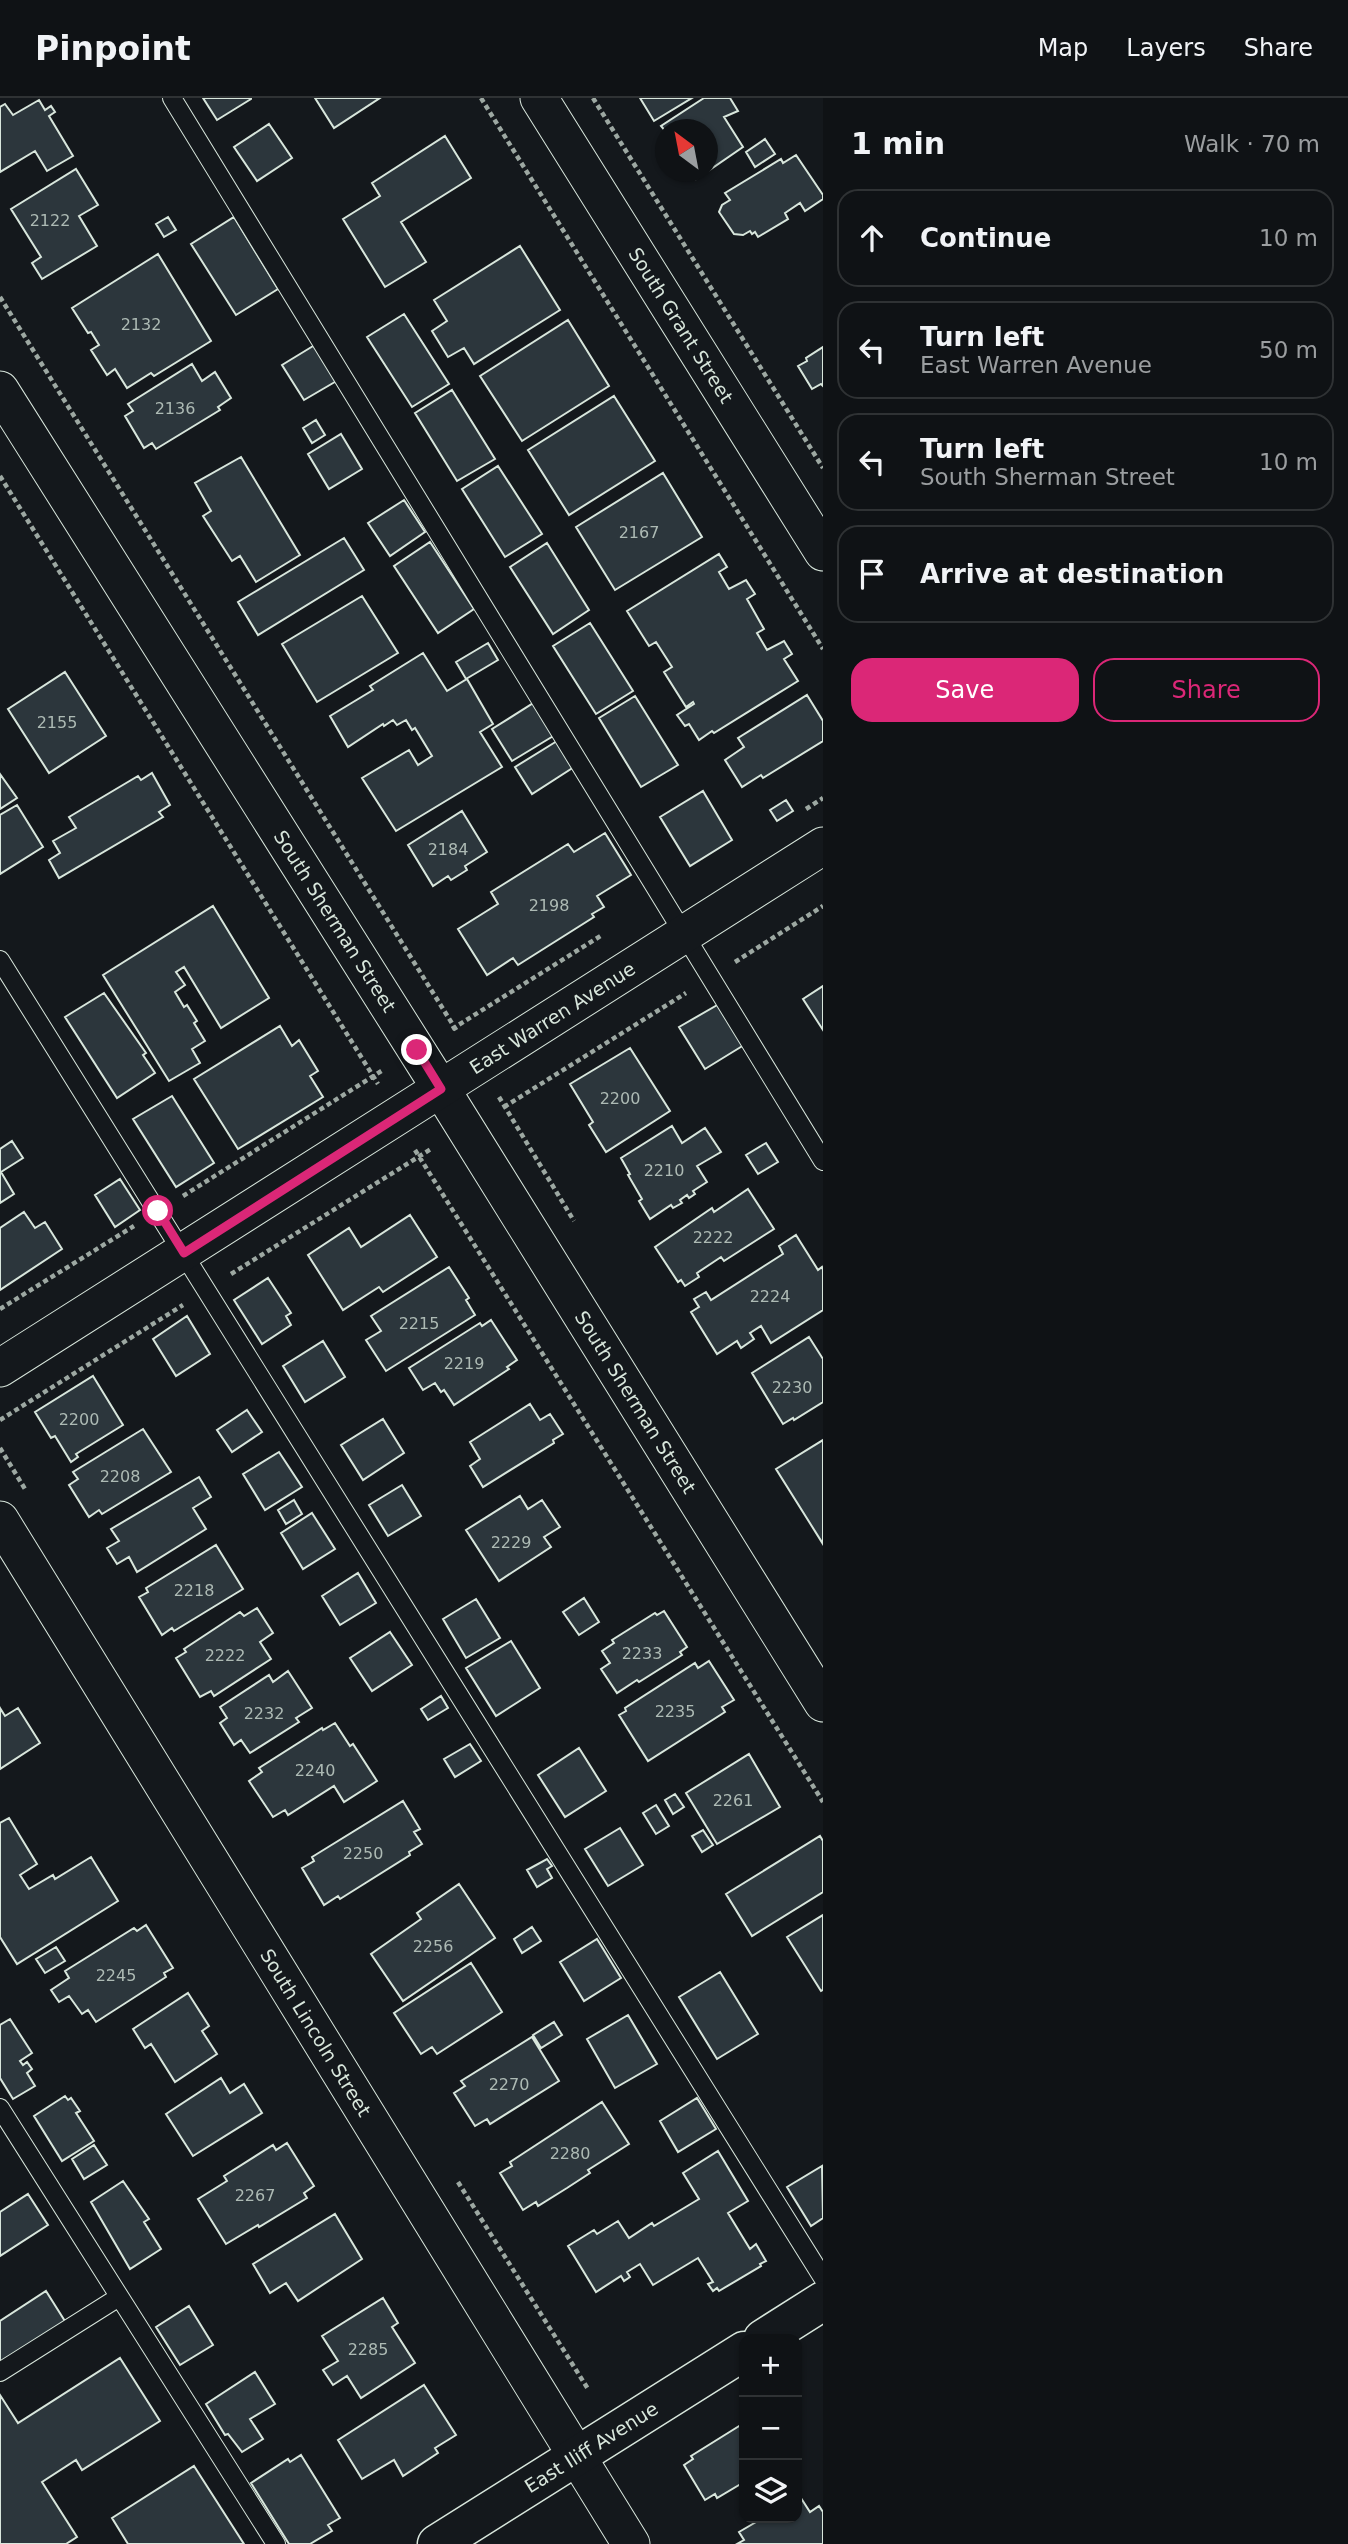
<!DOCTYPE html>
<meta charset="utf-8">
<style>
:root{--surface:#0f1215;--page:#1d2022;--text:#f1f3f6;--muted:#9b9ea0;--line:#2f3234;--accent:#db2777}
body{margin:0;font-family:"DejaVu Sans",sans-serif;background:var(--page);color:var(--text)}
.controls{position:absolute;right:21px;bottom:21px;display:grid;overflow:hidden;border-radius:14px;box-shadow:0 2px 5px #0004}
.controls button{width:63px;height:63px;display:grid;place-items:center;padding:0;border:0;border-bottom:2px solid var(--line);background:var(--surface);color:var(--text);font:35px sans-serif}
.compass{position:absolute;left:655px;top:21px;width:63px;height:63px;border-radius:50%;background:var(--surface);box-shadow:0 2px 5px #0004;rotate:328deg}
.stop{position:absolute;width:21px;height:21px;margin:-16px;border:5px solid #db2777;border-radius:50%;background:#fff}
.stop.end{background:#db2777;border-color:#fff;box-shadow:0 2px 7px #0008}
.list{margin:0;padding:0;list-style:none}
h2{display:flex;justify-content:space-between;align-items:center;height:91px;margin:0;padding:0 28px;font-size:30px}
h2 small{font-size:23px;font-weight:400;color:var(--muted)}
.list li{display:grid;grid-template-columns:46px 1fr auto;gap:21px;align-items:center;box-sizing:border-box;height:98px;margin:0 14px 14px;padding:0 14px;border:2px solid var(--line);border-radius:21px}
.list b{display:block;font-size:26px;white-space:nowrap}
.list p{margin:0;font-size:23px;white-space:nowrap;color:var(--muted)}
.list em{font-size:23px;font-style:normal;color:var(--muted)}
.actions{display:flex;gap:14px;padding:21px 28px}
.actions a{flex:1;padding:16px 0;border:2px solid var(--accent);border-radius:21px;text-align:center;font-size:24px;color:var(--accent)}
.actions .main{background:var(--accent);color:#fff}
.icon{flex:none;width:38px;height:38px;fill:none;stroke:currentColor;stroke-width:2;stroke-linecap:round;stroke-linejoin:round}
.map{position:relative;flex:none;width:823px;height:2446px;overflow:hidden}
header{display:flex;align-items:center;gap:42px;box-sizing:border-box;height:98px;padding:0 35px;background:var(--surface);border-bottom:2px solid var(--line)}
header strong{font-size:33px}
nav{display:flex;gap:38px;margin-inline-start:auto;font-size:24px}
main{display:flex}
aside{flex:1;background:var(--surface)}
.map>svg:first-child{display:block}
</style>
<header>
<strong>Pinpoint</strong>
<nav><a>Map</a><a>Layers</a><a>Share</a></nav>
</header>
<main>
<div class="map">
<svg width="823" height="2446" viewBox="0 0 823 2446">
<rect width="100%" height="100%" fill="#14181c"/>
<path fill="#2c363c" stroke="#d8e6dc" stroke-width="2" d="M203,0H251V1L217,22Z
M315,0H380L334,30Z
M640,0H692L654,23Z
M704,0H730L738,13L724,19L743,49L708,73V32H666V34L661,28Z
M39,2L45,12L51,8L55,14L49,18L73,58L47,73L35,53L0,74V9L5,6L13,17Z
M269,26L292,60L257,83L234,49Z
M445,38L471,80L401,124L426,164L385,189L343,121L380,98L372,85Z
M765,41L775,56L755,69L746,54Z
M796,57L823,97V101L805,113L800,105L785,115L788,121L758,139L755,134L752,136L750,133L743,137L734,136L719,114L722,107L730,102L725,95L781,61L783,65Z
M76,71L98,107L79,118L97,148L42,181L32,165L41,159L11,111Z
M691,74H706L696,81Z
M168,119L176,132L164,139L156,126Z
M234,119L278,191L236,217L191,146Z
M520,148L560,212L474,266L464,250L448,259L432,233L447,223L434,202Z
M158,156L211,243L154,278L151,275L127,290L115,271L107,277L91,252L99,247L91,234L88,235L72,210Z
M404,216L449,286L412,309L367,239Z
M568,222L609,288L522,343L480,278Z
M318,245L340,281L304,302L282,267Z
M823,249V288L821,286L812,291L798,268L807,263L806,260Z
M192,266L202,283L215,274L231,300L218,309L220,312L156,351L152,345L144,350L125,318L133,313L128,306Z
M452,292L495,361L457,383L415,315Z
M614,298L655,363L569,417L528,352Z
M316,322L325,337L312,345L303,330Z
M341,336L362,371L329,391L308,356Z
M241,359L300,457L256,484L240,458L232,463L203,418L211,413L195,385Z
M498,368L542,436L505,459L462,391Z
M663,375L702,439L615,492L576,429Z
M404,402L425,434L390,458L368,425Z
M344,440L364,472L258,537L238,504Z
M430,444L474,511L438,535L394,468Z
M547,445L589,512L553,536L510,469Z
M719,456L727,469L719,474L729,491L746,482L755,496L747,501L764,531L757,535L767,552L784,543L792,556L784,561L798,583L714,635L712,633L699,642L689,626L685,628L677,617L694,606L693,604L686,609L664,574L672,569L656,544L649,548L627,513Z
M362,498L398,555L317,604L282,546Z
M590,525L633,593L596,616L553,548Z
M488,545L498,562L466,581L456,564Z
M423,555L447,593L467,581L493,626L480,634L502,669L396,733L362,680L409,652L418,667L432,658L415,630L412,632L406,622L397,627L393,622L384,628L383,626L348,649L330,618L373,592L370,588Z
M65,574L106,638L49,675L8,611Z
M807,597L823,623V643L763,680L761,677L742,689L725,662L744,649L738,640Z
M635,598L678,667L641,689L599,620Z
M535,604L555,637L512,663L492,631Z
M557,643L574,669L532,696L515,669Z
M152,675L170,707L159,714L163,719L59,780L49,762L60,755L53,743L76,730L69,719L138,678L141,682Z
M0,676L17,700L0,711Z
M703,693L732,742L690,768L660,719Z
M786,702L793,713L777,723L770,712Z
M17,707L43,749L0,776V717Z
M462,713L487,754L465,768L467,772L451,782L448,778L433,788L408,747Z
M605,735L631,777L597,798L604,809L592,816L594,819L518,867L513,860L487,877L458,831L498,806L491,794L568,746L574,754Z
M213,808L269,900L221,930L184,869L176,874L185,887L175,894L184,909L187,907L197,923L194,925L205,943L192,951L200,965L169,983L103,877Z
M823,888V932L803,901Z
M104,895L146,955L143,957L155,975L117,1000L65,919Z
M719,906L744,947L705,971L679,929Z
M280,928L292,948L299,942L318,973L310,978L323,999L238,1051L194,981Z
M630,950L670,1013L606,1054L589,1027L593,1024L570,986Z
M172,998L214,1065L176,1089L133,1021Z
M672,1028L682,1045L705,1030L721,1054L697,1068L707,1084L693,1093L695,1096L689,1100L687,1097L680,1102L682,1105L673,1110L671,1107L650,1121L639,1103L642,1101L628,1077L630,1076L621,1060Z
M12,1043L23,1060L1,1074L14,1096L0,1105V1051Z
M766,1045L778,1064L758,1076L746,1057Z
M120,1081L140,1112L115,1129L95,1097Z
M748,1091L774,1131L724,1163L721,1159L697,1175L699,1179L685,1188L681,1182L678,1184L655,1149L712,1110L714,1114Z
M24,1114L35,1130L45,1124L62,1151L0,1192V1130Z
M410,1117L437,1159L383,1194L379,1189L343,1212L308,1157L349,1130L361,1149Z
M796,1137L818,1172L822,1169L823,1172V1212L771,1245L761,1228L750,1235L754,1241L741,1250L737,1243L717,1256L691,1214L699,1209L694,1201L706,1194L711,1202L783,1156L779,1148Z
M449,1169L469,1200L466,1202L475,1217L386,1273L366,1242L381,1233L371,1218Z
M268,1180L291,1215L286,1218L291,1227L262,1246L234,1202Z
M187,1218L210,1256L176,1278L153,1241Z
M491,1222L517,1262L507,1269L509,1271L454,1307L444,1292L441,1294L435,1285L423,1292L409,1270L480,1225L482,1228Z
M809,1239L823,1261V1304L794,1322L793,1320L783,1326L752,1275Z
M323,1243L345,1279L305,1304L283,1268Z
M93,1278L123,1327L76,1356L78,1359L71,1364L55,1338L51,1340L35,1314Z
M530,1306L540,1322L550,1316L563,1336L553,1342L554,1345L483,1389L470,1368L480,1361L470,1344Z
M247,1312L262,1334L232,1354L217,1332Z
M383,1321L404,1355L363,1382L341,1347Z
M143,1331L171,1374L102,1416L99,1412L89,1419L69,1387L78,1381L73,1374Z
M823,1342V1446L776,1371Z
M279,1354L302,1389L265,1412L243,1376Z
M199,1379L211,1399L193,1410L206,1431L137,1474L129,1459L117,1466L107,1450L119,1443L111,1431Z
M402,1387L421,1418L388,1438L369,1407Z
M520,1398L528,1411L542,1402L560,1429L544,1439L551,1449L499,1483L466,1432Z
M294,1402L302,1416L286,1426L278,1412Z
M312,1415L335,1451L303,1471L281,1435Z
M216,1447L243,1491L174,1533L172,1530L162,1537L139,1499L148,1494L146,1490Z
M358,1475L376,1505L340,1527L322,1498Z
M584,1500L599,1524L579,1537L563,1514Z
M476,1501L500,1540L466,1560L443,1521Z
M257,1510L273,1535L260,1544L271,1561L214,1598L211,1593L200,1599L176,1560L186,1554L184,1551L240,1514L244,1518Z
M664,1513L687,1549L680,1554L682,1557L639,1584L637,1582L617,1595L601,1571L610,1565L602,1553L614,1545L612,1542L655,1515L657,1517Z
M390,1534L412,1567L372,1593L350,1560Z
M511,1543L540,1590L496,1618L466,1570Z
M709,1563L734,1602L722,1609L725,1614L648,1663L619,1617L626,1613L625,1610L695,1565L698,1570Z
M288,1573L312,1610L296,1620L299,1624L250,1655L241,1642L234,1647L220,1625L227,1620L220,1609L269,1577L273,1584Z
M441,1598L448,1610L428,1622L421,1611Z
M0,1610L5,1618L18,1610L40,1645L0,1671Z
M335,1625L350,1648L353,1646L377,1683L344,1704L334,1688L288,1717L285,1712L273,1719L249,1683L262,1674L259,1670L322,1630L323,1632Z
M470,1646L481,1663L455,1679L444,1661Z
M579,1650L606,1693L565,1719L538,1677Z
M749,1656L780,1709L717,1746L686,1695Z
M675,1696L684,1709L673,1716L665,1702Z
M403,1703L420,1731L414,1734L422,1746L409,1754L410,1757L340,1801L338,1798L324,1807L302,1770L314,1763L312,1759Z
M656,1707L669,1728L656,1736L643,1715Z
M9,1720L37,1766L20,1777L29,1791L53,1777L55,1781L91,1759L118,1803L17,1866L0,1839V1725Z
M620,1730L643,1767L608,1788L585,1751Z
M703,1732L713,1747L702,1754L692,1738Z
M820,1738L823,1743V1794L752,1838L726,1796Z
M547,1761L552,1768L547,1771L552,1780L537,1789L527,1772Z
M459,1786L495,1840L403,1903L371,1856L421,1821L417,1815Z
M823,1817V1892L821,1893L787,1839Z
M146,1827L173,1870L164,1875L166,1879L96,1924L88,1912L82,1916L69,1898L59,1904L51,1892L69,1880L65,1873L134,1830L137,1833Z
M532,1829L541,1843L522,1855L514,1841Z
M597,1841L621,1880L584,1903L560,1864Z
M56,1849L65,1863L45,1875L36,1861Z
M471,1865L502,1914L437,1956L432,1949L421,1956L394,1915Z
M720,1874L758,1936L717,1961L679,1899Z
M188,1895L209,1928L202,1933L217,1956L175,1984L151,1946L145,1950L133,1931Z
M628,1917L657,1966L615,1990L587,1941Z
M10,1921L32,1955L20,1963L23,1967L27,1964L32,1971L27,1975L35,1988L13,2001L0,1980V1927Z
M554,1924L562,1937L541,1950L533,1937Z
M532,1939L559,1983L490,2026L487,2021L475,2028L454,1995L465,1988L461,1983Z
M221,1980L230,1995L244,1986L262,2015L193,2058L166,2016Z
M65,1998L68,2002L71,2000L80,2013L76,2015L94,2043L62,2063L34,2018Z
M697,2000L716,2031L678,2054L660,2023Z
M602,2004L629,2046L588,2072L590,2075L567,2090L538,2108L536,2104L523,2112L500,2075L512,2068L510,2064Z
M287,2045L314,2088L304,2095L307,2100L259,2129L258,2127L226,2146L198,2101L227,2083L224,2078L273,2047L276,2052Z
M94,2047L107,2067L84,2081L72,2061Z
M718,2053L748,2103L728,2115L750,2151L756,2146L766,2163L760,2166L761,2168L719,2193L717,2190L713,2193L708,2186L713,2184L698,2160L653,2187L640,2166L627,2174L630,2179L624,2183L621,2178L596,2194L568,2148L594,2132L597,2136L618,2123L629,2140L652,2125L654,2128L699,2101L683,2075Z
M822,2068L823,2120L811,2128L787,2089Z
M123,2083L149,2121L144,2124L161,2151L130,2171L91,2104Z
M28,2096L48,2127L0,2158V2114Z
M335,2116L362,2161L298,2203L286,2185L270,2195L253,2166Z
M46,2193L68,2228L0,2270V2223Z
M383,2200L398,2225L392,2229L415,2265L361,2300L347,2278L333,2287L323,2272L338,2263L322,2238Z
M189,2208L213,2247L180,2267L156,2229Z
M120,2260L160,2323L82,2372L76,2362L42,2384L77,2439L66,2446H0V2297L18,2325Z
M255,2274L275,2306L250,2321L263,2341L242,2354L228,2336L225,2337L206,2306Z
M424,2287L456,2337L435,2350L438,2355L403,2378L394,2362L362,2381L338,2342Z
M744,2325V2384L717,2400L715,2396L705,2402L684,2367L693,2361L691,2358Z
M301,2357L340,2420L328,2427L332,2433L310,2446H289L251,2385L288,2361L290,2364Z
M194,2368L244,2446H128L112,2420Z
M799,2397L810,2414L819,2408L823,2414V2446H737L744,2442L739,2434L763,2420H797V2398Z"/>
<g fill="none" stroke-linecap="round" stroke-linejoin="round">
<g stroke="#d8e6dc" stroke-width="20">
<path id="lane" d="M172,0L823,1063
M0,862L823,2180
M0,2010L276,2446
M0,2274L119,2199"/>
</g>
<g stroke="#d8e6dc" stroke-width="39">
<g id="street">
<path id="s1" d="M539,0L823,454"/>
<path id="s2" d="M0,292L441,991L823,1605"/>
<path id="s3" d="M0,1270L823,748"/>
<path id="s4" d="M0,1422L631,2446"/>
</g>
</g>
<g stroke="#d8e6dc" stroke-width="41">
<g id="secondary">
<path d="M763,2241L823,2203"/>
<path id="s5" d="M437,2446L744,2253"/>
</g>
</g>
<path stroke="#9da8a2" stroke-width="4.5" stroke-dasharray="5 3.5" stroke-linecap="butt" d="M481,0L823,551
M593,0L823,370
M0,199L458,935
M0,378L378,986
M806,711L823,700
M735,864L823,808
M452,931L602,837
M499,999L574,1123
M504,1009L686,895
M415,1052L823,1704
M183,1098L383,972
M231,1176L431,1051
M0,1211L134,1128
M0,1322L183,1207
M0,1350L25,1391
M458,2084L588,2291"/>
<use href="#lane" stroke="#14181c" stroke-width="18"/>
<use href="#street" stroke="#14181c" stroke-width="37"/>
<use href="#secondary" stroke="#14181c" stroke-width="38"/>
</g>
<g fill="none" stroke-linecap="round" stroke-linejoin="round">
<path stroke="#db2777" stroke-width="9" d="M158,1113L184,1155L441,991L417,952"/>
</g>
<g text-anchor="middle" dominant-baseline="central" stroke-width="5" stroke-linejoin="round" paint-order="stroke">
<g font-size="16" fill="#adbab4">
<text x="50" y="122">2122</text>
<text x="141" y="226">2132</text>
<text x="175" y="310">2136</text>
<text x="639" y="434">2167</text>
<text x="57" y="624">2155</text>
<text x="448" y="751">2184</text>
<text x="549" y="807">2198</text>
<text x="620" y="1000">2200</text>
<text x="664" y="1072">2210</text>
<text x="713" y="1139">2222</text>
<text x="770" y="1198">2224</text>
<text x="419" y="1225">2215</text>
<text x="464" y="1265">2219</text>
<text x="792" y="1289">2230</text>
<text x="79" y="1321">2200</text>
<text x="120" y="1378">2208</text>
<text x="511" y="1444">2229</text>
<text x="194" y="1492">2218</text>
<text x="642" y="1555">2233</text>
<text x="225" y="1557">2222</text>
<text x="675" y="1613">2235</text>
<text x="264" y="1615">2232</text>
<text x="315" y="1672">2240</text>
<text x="733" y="1702">2261</text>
<text x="363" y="1755">2250</text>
<text x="433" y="1848">2256</text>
<text x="116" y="1877">2245</text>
<text x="509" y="1986">2270</text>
<text x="570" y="2055">2280</text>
<text x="255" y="2097">2267</text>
<text x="368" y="2251">2285</text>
</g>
<g font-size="19" fill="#d8e6dc" stroke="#14181c">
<text stroke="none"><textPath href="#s1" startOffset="268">South Grant Street</textPath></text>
<text stroke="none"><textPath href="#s2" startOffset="628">South Sherman Street</textPath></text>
<text stroke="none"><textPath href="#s3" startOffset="654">East Warren Avenue</textPath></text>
<text stroke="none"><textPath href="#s2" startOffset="1195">South Sherman Street</textPath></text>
<text stroke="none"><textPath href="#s4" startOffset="602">South Lincoln Street</textPath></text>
<text stroke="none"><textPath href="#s5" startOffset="182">East Iliff Avenue</textPath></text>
</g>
</g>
</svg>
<div class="controls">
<button>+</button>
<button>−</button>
<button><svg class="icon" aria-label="layers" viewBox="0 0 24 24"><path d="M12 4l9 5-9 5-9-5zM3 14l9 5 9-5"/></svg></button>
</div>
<svg class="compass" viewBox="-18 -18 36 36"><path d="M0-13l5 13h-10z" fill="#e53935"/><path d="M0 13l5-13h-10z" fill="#9b9ea0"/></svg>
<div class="stop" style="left:158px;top:1113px"></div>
<div class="stop end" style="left:417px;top:952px"></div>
</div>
<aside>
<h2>1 min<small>Walk · 70 m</small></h2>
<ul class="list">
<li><svg class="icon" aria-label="ahead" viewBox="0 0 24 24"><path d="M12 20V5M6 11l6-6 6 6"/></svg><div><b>Continue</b></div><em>10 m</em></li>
<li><svg class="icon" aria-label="left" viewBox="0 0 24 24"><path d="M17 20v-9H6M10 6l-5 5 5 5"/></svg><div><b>Turn left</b><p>East Warren Avenue</p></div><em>50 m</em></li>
<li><svg class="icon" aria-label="left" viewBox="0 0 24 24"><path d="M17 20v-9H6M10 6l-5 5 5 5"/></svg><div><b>Turn left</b><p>South Sherman Street</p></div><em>10 m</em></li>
<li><svg class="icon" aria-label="arrive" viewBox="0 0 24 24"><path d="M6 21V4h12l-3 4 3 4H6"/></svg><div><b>Arrive at destination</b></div></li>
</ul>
<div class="actions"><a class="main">Save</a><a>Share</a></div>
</aside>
</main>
